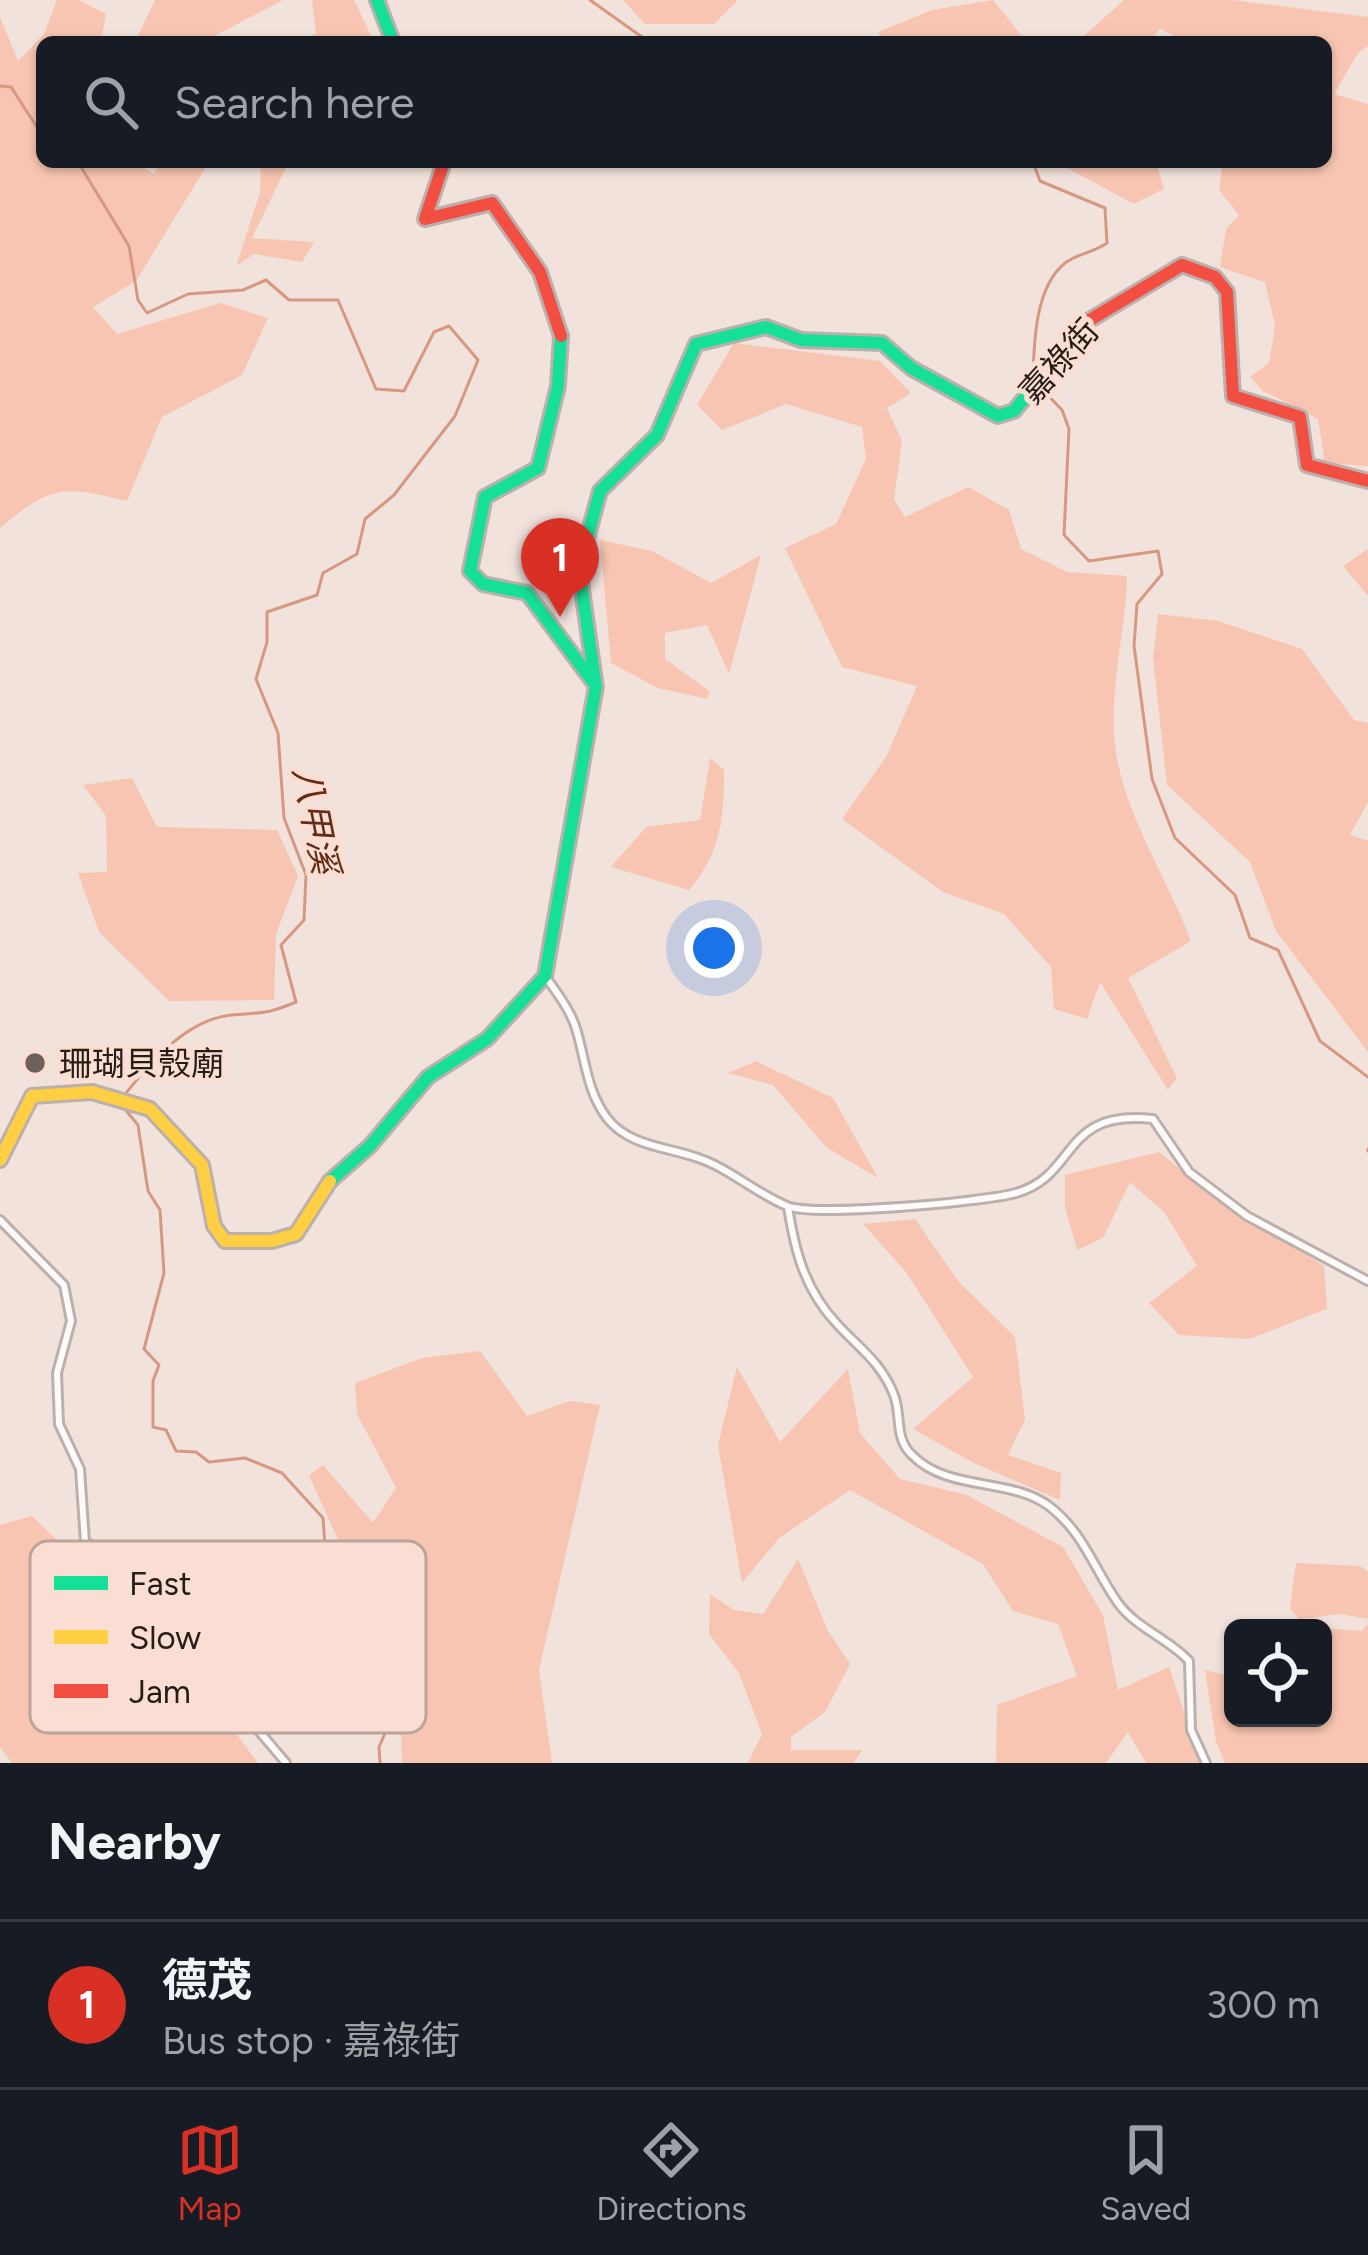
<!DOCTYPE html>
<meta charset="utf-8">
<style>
:root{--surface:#171b24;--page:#242831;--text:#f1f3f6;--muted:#9ea1a6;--line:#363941;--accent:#d93025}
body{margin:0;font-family:Figtree,"Noto Sans TC",sans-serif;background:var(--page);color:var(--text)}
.controls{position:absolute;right:36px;bottom:36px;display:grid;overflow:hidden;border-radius:18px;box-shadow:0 3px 9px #0004}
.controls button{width:108px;height:108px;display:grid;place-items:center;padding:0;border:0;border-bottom:3px solid var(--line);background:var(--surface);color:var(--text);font:60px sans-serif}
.you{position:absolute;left:714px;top:948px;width:42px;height:42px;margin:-30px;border:9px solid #fff;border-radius:50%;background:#1a73e8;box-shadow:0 0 0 18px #1a73e833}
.badge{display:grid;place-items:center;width:78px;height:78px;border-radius:50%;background:var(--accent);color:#fff;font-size:39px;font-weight:700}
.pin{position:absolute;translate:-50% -99px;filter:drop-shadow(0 3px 6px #0008)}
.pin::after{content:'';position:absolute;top:63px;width:42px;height:36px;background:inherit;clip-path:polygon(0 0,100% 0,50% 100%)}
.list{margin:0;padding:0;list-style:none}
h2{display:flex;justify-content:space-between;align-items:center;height:156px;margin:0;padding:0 48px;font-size:51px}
h2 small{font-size:39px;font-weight:400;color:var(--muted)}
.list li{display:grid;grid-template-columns:78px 1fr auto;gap:36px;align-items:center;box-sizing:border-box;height:168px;padding:0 48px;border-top:3px solid var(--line)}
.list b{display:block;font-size:45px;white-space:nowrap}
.list p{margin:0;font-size:39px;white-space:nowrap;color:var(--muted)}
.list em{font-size:39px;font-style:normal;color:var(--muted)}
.icon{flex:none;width:66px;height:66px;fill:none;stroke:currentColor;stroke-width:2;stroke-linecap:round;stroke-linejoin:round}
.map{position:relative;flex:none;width:1368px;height:1763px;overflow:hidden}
.search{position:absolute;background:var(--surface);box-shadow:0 3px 9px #0004;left:36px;right:36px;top:36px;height:132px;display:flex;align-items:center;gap:30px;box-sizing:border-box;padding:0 42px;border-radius:18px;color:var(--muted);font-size:45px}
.sheet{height:324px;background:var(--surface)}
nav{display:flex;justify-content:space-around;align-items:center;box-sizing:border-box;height:168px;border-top:3px solid var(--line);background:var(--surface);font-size:33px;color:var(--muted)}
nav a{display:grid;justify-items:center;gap:6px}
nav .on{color:var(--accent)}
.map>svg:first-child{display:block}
</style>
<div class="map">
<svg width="1368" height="1763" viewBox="0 0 1368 1763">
<rect width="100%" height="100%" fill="#f2e2dc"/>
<path fill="#f7c5b1" d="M57,0H79L106,14L101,42H42V162H134L154,174L161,162H209L136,281L93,307L117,334L220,303L268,318L242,375L162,417L127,501C62,485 51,485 0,528V17L18,61L44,34Z
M155,0H283L203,42H135Z
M312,0H354L374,42H299L316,34Z
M623,0H738L714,24H645Z
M993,0L1027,42H883L878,32L932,10Z
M1124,0H1233L1368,17V46L1358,53L1334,94L1368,104V466L1325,463L1318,419L1263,391L1250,377L1269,363L1275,326L1265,282L1220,267L1226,229L1239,215L1219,190L1223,162H1326V42H1187L1160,29L1150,42H1077Z
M261,162H289L252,238L314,242L302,262L254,254L236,266L260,193Z
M1056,162H1156L1164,189L1134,204Z
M734,343L880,361L911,393L887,408L902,441L894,500L905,517L968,487L1009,510L1021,549L1067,572L1127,576C1126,627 1111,682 1114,733C1118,807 1166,873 1191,941L1128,978L1177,1078L1168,1090L1100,982L1087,1019L1054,1009L1051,967L1004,914L943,892L842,819L886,757L917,686L842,667L785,548L836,524L866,459L862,427L786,404L722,430L697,405Z
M600,540L652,551L711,583L761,555L729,674L707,625L665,633V659L709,691L708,699L658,688L611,663Z
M1368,549V596L1343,566Z
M1158,614L1218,621L1302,649L1354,720L1368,723V802L1350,835L1368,841V1052L1276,931L1250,862L1167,785L1153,658Z
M710,758L724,770C724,818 721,852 689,890L611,867L646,827L700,820Z
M132,778L157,827L277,830L298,876L276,934L274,1000L169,1001L99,932L78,873L107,872L106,816L83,785Z
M756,1061L833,1098L878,1178L827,1148L773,1085L728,1073Z
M1159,1152L1219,1201L1324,1266L1327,1309L1249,1339L1179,1335L1149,1303L1197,1266L1165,1213L1130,1182L1103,1238L1077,1250L1065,1207V1175Z
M915,1219L959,1282L1015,1337L1025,1419L1008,1455L1061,1473L1060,1500L974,1463L913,1429L973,1377L906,1272L863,1224Z
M480,1351L527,1416L570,1401L600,1405L539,1670L552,1763H402L398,1631L325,1654L299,1625L313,1598L330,1594L344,1553L309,1475L323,1465L373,1523L396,1488L357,1414L355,1383L422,1358Z
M737,1367L780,1442L848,1369L860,1433L900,1479L967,1495L1063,1547L1103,1615L1118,1690L1169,1667L1201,1763H1146L1128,1732L1106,1763H996L997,1705L1077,1676L1058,1624L1013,1611L983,1564L850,1490L779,1538L742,1583L718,1445Z
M32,1516L181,1659L258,1763H12L0,1747V1525Z
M798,1559L828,1631L850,1664L825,1712L791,1737V1750H862L854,1763H748L762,1734L739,1673L709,1634L710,1594L734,1610L763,1614Z
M1296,1563L1360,1566L1368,1572V1619L1341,1614L1299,1619L1290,1608Z
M1368,1624V1763H1225L1216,1742L1205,1670L1233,1677V1718H1323V1628L1362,1631Z"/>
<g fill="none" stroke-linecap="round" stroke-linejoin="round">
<path stroke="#d69880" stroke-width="3" d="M590,0L649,42
M0,86L11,87L42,135
M78,162L129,246L138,300L147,313L188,294L243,290L266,280L289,300H338L376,389L404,391L434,332L449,326L478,360L455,416L394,495L365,519L357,554L323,573L317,595L267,612V642L256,679L278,733L284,818L306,875L304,920L281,945L296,1002C265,1015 262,1012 231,1015C184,1020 146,1067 119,1102L138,1125L148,1191L160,1210L164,1273L144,1349L159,1365L153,1381V1427L166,1430L176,1451L196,1452L209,1462L245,1458L282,1473L323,1518L328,1585L324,1596L286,1592L284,1610L298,1662L331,1669L382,1658L392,1717L379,1747L380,1763
M1033,377C1034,343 1035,288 1064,264C1075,254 1093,253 1107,243L1105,208L1040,181L1033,162
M1042,389L1062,410L1069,429L1064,535L1089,561L1158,551L1162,574L1137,604L1134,646L1152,779L1175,838L1235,895L1250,938L1278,950L1320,1041L1368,1077
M1368,1149V1151"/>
<g stroke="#bcb0ac" stroke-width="12">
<path id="street" d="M545,976C557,993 572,1012 577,1032C586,1063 587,1091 607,1118C628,1146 668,1147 698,1158C729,1168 757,1194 787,1206C813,1217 984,1202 1016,1193C1079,1175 1060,1109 1153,1119L1189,1172L1247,1216L1368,1281
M788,1207C795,1252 805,1290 837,1324C859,1348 881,1362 894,1395C902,1416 894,1438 912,1455C948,1492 1010,1477 1049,1506C1084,1533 1094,1569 1118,1603C1137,1629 1168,1638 1189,1661L1191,1730L1206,1763
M0,1220L64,1285L71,1321L57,1373L59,1424L80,1469L85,1542L124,1560L141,1601L202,1653L214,1678L286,1763"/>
</g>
<g stroke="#bcb0ac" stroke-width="18">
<path id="fast" d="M377,0L393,42
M595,681L579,568L600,491L657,435L696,344L766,327L801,340L882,343L911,368L998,416L1014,411L1075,336
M330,1181L370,1146L428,1077L487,1039L545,976L596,686L527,593L483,584L470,571L485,497L538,468L558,386L561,336"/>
</g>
<g stroke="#bcb0ac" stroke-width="18">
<path id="slow" d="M0,1160L32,1096L92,1092L150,1109L202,1165L214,1226L225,1241H272L296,1234L330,1181"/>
</g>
<g stroke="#bcb0ac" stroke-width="18">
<path id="jam" d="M444,162L425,219L492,203L540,272L561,336
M1075,336L1088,321L1182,265L1215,277L1227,292L1233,396L1300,417L1307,465L1368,481"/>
</g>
<use href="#street" stroke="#fdfbfa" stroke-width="6"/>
<use href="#fast" stroke="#16e098" stroke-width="12"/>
<use href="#slow" stroke="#ffcf43" stroke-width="12"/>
<use href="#jam" stroke="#f24e42" stroke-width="12"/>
</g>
<circle fill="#6d615d" stroke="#fbded3" stroke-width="4.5" cx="35" cy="1063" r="12"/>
<g text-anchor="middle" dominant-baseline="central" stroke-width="10" stroke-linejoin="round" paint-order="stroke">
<g font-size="33" fill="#261c18" stroke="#fbded3">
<text transform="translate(1059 361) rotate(-48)">嘉祿街</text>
</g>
<g font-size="33" fill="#261c18" stroke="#fbded3" text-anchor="start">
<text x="59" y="1063">珊瑚貝殼廟</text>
</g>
<g font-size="36" font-style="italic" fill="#622c15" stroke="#fbded3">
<text transform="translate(316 820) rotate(79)">八甲溪</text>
</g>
</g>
<rect x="30" y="1541" width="396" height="192" rx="18" fill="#fbded3" stroke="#bba49b" stroke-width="3"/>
<rect x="54" y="1576" width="54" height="14" fill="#16e098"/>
<rect x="54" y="1630" width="54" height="14" fill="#ffcf43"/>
<rect x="54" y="1684" width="54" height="14" fill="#f24e42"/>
<g font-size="33" fill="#261c18">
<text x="129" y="1595">Fast</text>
<text x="129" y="1649">Slow</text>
<text x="129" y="1703">Jam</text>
</g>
</svg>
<div class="controls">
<button><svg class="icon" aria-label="locate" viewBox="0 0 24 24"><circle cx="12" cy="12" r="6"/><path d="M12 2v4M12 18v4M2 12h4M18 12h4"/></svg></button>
</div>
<div class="you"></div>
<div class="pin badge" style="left:560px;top:617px">1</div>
<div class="search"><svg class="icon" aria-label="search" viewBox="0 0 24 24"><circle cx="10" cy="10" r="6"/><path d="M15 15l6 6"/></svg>Search here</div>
</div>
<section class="sheet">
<h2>Nearby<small></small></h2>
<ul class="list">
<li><span class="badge">1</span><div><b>德茂</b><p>Bus stop · 嘉祿街</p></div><em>300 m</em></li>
</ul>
</section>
<nav>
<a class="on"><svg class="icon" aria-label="map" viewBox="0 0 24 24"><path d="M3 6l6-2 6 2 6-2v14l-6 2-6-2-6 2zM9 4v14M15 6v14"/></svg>Map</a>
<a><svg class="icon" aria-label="directions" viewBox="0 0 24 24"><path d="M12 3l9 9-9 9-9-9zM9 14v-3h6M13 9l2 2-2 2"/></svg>Directions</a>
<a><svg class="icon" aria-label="saved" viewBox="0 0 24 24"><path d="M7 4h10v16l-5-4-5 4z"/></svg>Saved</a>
</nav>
